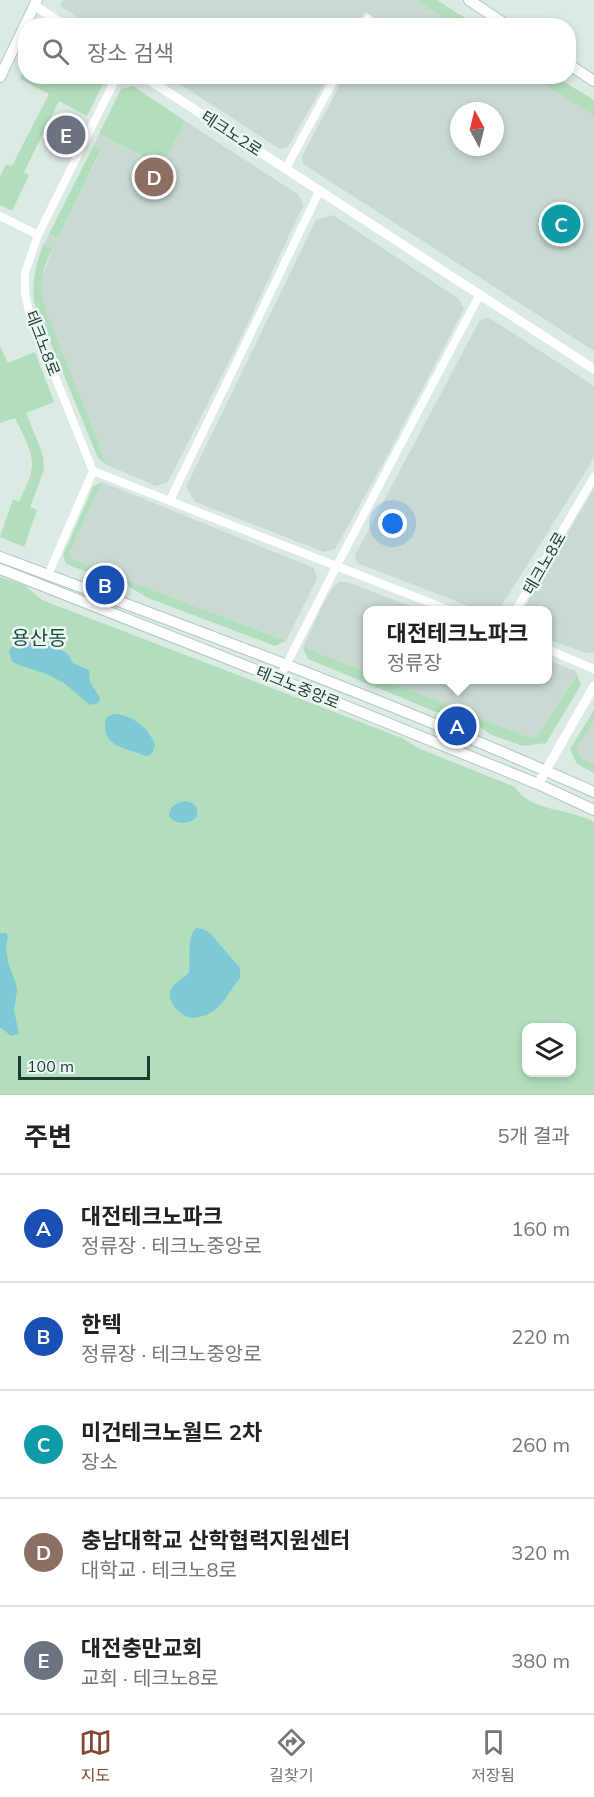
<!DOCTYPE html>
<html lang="ko">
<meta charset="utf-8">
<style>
:root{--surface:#fff;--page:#f6f6f6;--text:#222;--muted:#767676;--line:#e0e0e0;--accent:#854632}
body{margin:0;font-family:Mulish,"Noto Sans KR",sans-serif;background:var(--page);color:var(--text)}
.controls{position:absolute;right:18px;bottom:18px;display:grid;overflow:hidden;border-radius:12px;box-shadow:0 3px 9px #0003}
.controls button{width:54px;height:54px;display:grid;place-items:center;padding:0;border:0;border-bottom:2px solid var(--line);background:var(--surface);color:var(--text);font:30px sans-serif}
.compass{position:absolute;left:450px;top:102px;width:54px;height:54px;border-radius:50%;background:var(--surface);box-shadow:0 3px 9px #0003;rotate:353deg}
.scale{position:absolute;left:18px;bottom:15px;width:132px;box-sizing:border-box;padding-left:6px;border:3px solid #1d3a32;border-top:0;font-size:16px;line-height:21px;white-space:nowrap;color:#1d3a32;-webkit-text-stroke:4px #ecf7f2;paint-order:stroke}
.you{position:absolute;left:393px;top:524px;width:21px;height:21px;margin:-15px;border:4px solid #fff;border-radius:50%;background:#1a73e8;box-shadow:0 0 0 9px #1a73e833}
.badge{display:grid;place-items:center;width:39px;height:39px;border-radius:50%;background:var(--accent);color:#fff;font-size:20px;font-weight:700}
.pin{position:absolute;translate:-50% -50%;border:3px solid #fff;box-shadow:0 2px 6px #0006}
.popup{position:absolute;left:363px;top:606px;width:189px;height:78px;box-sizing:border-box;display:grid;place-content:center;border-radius:12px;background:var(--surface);filter:drop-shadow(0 2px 4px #0005);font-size:20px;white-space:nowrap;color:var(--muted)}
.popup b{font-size:22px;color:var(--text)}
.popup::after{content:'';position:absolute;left:50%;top:100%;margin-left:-12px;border:12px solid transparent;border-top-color:var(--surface)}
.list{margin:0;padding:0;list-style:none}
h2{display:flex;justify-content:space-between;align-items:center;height:78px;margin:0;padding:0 24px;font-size:26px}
h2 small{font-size:20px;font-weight:400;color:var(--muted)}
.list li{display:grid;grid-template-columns:39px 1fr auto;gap:18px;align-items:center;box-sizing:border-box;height:108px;padding:0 24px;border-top:2px solid var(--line)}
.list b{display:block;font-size:22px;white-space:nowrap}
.list p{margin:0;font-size:20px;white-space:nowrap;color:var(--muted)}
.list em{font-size:20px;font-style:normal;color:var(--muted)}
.icon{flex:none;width:33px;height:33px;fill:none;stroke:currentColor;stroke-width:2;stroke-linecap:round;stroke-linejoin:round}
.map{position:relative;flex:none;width:594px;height:1095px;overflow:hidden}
.search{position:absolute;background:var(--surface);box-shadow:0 3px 9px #0003;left:18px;right:18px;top:18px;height:66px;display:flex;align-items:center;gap:15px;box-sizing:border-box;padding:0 21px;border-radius:24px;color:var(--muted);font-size:22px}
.sheet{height:618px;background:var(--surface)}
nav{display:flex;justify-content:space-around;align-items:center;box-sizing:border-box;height:84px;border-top:2px solid var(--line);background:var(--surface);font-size:16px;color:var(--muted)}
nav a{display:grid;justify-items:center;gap:3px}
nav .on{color:var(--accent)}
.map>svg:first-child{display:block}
</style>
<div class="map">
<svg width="594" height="1095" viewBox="0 0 594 1095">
<rect width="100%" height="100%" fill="#dceae4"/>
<path fill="#cadad3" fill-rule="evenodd" d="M63,0H416L454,25H371L375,18L365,12L357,25H90L60,6Z
M169,77L328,76V77L288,147L280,149Z
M344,77H533L594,116V351L303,164L302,156ZM459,111H495V147H459Z
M185,121L299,195L303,206L240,340L168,482L156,486L107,465L44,306L41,292L42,276L53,249L44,244L49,234L58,238L101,150L94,145L99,134L161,166Z
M333,215L459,299L464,309L384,462L335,549L324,552L195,502L186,487L316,220Z
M488,317L594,386V458L499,610H479L357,563L355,555L480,320Z
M102,482L314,568L317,579L286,641L71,559L69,554Z
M594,488V652L593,653H586L547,639V610H523Z
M339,582H347L421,610H367V672L303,647L323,604L333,587Z
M547,660L576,671L577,674L538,736L530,738L385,680H547Z
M594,721V764L580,757L577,748Z"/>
<path fill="#b2debe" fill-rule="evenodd" d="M416,0H437L476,25H454Z
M25,66L26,76H105V80L87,116L59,101L24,172L29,175L12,211L0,205V177L6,164L12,166L49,94L20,79Z
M533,77H556L594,100V116Z
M133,86L185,121L162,166L99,134L121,89Z
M94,145L101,149L58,238L49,234Z
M44,244L53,249C42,267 39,285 44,305L107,465L98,458L35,305C31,284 35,264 44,244Z
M0,346L8,363L35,352L54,402L26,413L41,450L43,458L44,470L30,507L37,510L24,547L0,537L13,499L19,502C24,490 32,477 32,464C32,449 21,431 15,418L0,423Z
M102,482L69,554L71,559L286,641L275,646L148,598L126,585L106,577L95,575L66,564L63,555L93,487Z
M0,577L24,585L42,600L402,738L418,748L515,787C529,812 571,808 594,822V1095H0ZM526,1028H572V1072H526Z
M303,647L367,672V680H385L530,738L538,736L577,674L581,685L546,743L523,746L492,735L477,725L455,717L436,712L308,659Z
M594,710V721L577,748L580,757L594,764V773L577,764L570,749Z"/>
<path fill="#7dc9d6" d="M20,641L38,645L53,646L67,653L73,663L89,670L90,682L100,698L98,703L90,705L64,683L47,674L19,665L12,661L9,651L13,645L17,644Z
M113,714C131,714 148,727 155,744C154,749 153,754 148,756C144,756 142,754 138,753C119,747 101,744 106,718Z
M186,801C195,803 200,808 196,818C188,824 177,825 169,817C169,806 175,803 186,801Z
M196,928L203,929L210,933L240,968V978C228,992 224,1007 206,1015C202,1016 196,1018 192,1018C181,1017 168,1003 170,992C172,983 184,979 189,972C191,958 186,939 196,928Z
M0,933H6L8,937L6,946L8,963L16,984L17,991L14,1010L19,1034L11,1036L0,1027Z"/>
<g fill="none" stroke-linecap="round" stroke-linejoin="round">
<g stroke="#aecbc0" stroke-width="12">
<path id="secondary" d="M469,0L508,26
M568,64L594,81
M0,77L37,0
M0,557C199,631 399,705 594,792
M0,569L279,679L538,784L594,810"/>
</g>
<path stroke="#fff" stroke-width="8" d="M364,26L368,19
M117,76L38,235L25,273V293L29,312L93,471L449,610
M286,168L336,76
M0,216L38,235
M170,500L320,190
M48,575L93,471
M516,610L594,477
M547,649L594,669
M279,679L336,567L480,294"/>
<path stroke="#fff" stroke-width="9" d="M34,5L65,26
M143,76L594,369
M538,784L594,686"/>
<use href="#secondary" stroke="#fff" stroke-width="10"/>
</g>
<g text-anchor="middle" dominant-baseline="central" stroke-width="5" stroke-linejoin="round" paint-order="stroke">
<g font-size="16" fill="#1d3a32" stroke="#ecf7f2">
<text transform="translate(232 133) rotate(33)">테크노2로</text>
<text transform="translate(43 343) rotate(69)">테크노8로</text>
<text transform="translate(544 563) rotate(-60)">테크노8로</text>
<text transform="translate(298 687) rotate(22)">테크노중앙로</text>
</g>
<g font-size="20" fill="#174e40" stroke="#ecf7f2">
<text x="39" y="637">용산동</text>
</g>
</g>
</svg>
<div class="controls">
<button><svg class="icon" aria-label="layers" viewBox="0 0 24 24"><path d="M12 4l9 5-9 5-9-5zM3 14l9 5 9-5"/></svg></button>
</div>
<svg class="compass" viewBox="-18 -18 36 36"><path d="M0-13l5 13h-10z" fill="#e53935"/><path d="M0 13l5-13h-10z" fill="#767676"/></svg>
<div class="scale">100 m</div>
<div class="you"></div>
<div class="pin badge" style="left:457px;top:726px;background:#1a4fb4">A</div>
<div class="popup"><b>대전테크노파크</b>정류장</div>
<div class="pin badge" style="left:105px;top:585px;background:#1a4fb4">B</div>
<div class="pin badge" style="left:561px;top:224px;background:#0f9aa8">C</div>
<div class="pin badge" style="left:154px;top:177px;background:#8d6e63">D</div>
<div class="pin badge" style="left:66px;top:135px;background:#6b7280">E</div>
<div class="search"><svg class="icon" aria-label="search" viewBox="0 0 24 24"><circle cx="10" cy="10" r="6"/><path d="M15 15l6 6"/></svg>장소 검색</div>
</div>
<section class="sheet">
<h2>주변<small>5개 결과</small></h2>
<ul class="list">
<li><span class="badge" style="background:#1a4fb4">A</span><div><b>대전테크노파크</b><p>정류장 · 테크노중앙로</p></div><em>160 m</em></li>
<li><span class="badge" style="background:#1a4fb4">B</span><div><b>한텍</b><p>정류장 · 테크노중앙로</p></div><em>220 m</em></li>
<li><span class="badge" style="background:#0f9aa8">C</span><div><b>미건테크노월드 2차</b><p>장소</p></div><em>260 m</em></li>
<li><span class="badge" style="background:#8d6e63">D</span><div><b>충남대학교 산학협력지원센터</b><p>대학교 · 테크노8로</p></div><em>320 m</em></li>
<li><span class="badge" style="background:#6b7280">E</span><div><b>대전충만교회</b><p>교회 · 테크노8로</p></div><em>380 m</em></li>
</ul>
</section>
<nav>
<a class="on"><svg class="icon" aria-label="map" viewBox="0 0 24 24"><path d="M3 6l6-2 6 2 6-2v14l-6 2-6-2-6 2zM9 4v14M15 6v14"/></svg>지도</a>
<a><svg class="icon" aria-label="directions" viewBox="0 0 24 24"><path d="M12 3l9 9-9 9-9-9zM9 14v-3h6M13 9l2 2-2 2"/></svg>길찾기</a>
<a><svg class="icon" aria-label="saved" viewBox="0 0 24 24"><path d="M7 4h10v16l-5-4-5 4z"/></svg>저장됨</a>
</nav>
